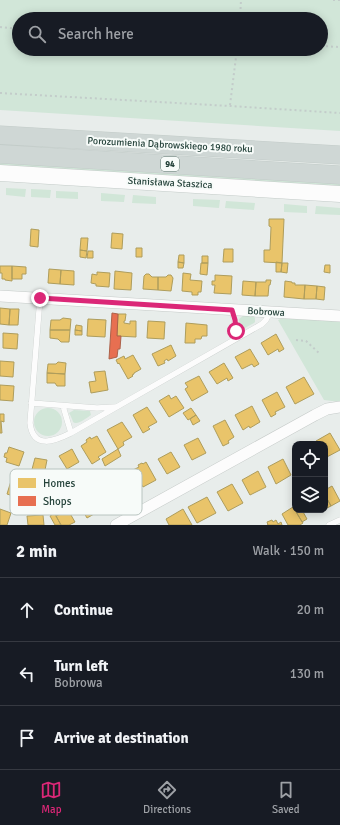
<!DOCTYPE html>
<meta charset="utf-8">
<style>
:root{--surface:#171b24;--page:#242831;--text:#f1f3f6;--muted:#9ea1a6;--line:#363941;--accent:#db2777}
body{margin:0;font-family:Signika,sans-serif;background:var(--page);color:var(--text)}
.controls{position:absolute;right:12px;bottom:12px;display:grid;overflow:hidden;border-radius:8px;box-shadow:0 2px 10px #0003}
.controls button{width:36px;height:36px;display:grid;place-items:center;padding:0;border:0;border-bottom:1px solid var(--line);background:var(--surface);color:var(--text);font:20px sans-serif}
.stop{position:absolute;width:12px;height:12px;margin:-9px;border:3px solid #db2777;border-radius:50%;background:#fff}
.stop.end{background:#db2777;border-color:#fff;box-shadow:0 1px 4px #0008}
.list{margin:0;padding:0;list-style:none}
h2{display:flex;justify-content:space-between;align-items:center;height:52px;margin:0;padding:0 16px;font-size:17px}
h2 small{font-size:13px;font-weight:400;color:var(--muted)}
.list li{display:grid;grid-template-columns:26px 1fr auto;gap:12px;align-items:center;box-sizing:border-box;height:64px;padding:0 16px;border-top:1px solid var(--line)}
.list b{display:block;font-size:15px;white-space:nowrap}
.list p{margin:0;font-size:13px;white-space:nowrap;color:var(--muted)}
.list em{font-size:13px;font-style:normal;color:var(--muted)}
.icon{flex:none;width:22px;height:22px;fill:none;stroke:currentColor;stroke-width:2;stroke-linecap:round;stroke-linejoin:round}
.map{position:relative;flex:none;width:340px;height:525px;overflow:hidden}
.search{position:absolute;background:var(--surface);box-shadow:0 2px 10px #0003;left:12px;right:12px;top:12px;height:44px;display:flex;align-items:center;gap:10px;box-sizing:border-box;padding:0 14px;border-radius:22px;color:var(--muted);font-size:15px}
.sheet{height:244px;background:var(--surface)}
nav{display:flex;justify-content:space-around;align-items:center;box-sizing:border-box;height:56px;border-top:1px solid var(--line);background:var(--surface);font-size:11px;color:var(--muted)}
nav a{display:grid;justify-items:center;gap:2px}
nav .on{color:var(--accent)}
.map>svg:first-child{display:block}
</style>
<div class="map">
<svg width="340" height="525" viewBox="0 0 340 525">
<rect width="100%" height="100%" fill="#e8edeb"/>
<path fill="#d1e6d8" fill-rule="evenodd" d="M0,0H340V131L0,110ZM19,19H321V49H19Z
M0,160L340,181V189L0,168Z
M6,188L26,189L25,197L6,195Z
M31,189L51,190L50,198L31,197Z
M56,191L78,192V199L56,198Z
M101,193L125,195L124,202L101,201Z
M133,195L156,197V204L132,203Z
M193,199L220,200L219,208L193,206Z
M226,201L255,203L254,210L225,208Z
M284,204L307,206V213L284,212Z
M316,206L340,208V215L315,214Z
M244,315L254,316L255,318V322L254,323L241,330L240,329L239,319Z
M285,317L340,320V402L324,400L278,320Z
M34 422a14 14 0 1 1 28 0a14 14 0 1 1-28 0Z
M74,410L90,411L91,415C88,417 77,426 73,422C73,421 70,414 69,413Z"/>
<path fill="#e9c46a" stroke="#ae9d5c" d="M269,219H284L282,263L264,262V250H270L271,227L269,226Z
M31,229L39,230L38,247L30,246Z
M112,233L123,234L122,249L111,248Z
M81,238H88L87,251L80,250Z
M136,248H142V257H136Z
M224,249H233V262H223Z
M80,250L87,251L86,258L80,257Z
M88,251H93V258H87Z
M179,255H184V263L178,262Z
M202,256H208V263H202Z
M178,262L184,263L183,268H178Z
M276,262L282,263L281,272H276Z
M201,263H208L207,275L200,274Z
M282,263H288L287,273L281,272Z
M325,265H330V273L324,272Z
M0,266H12V281L5,280V279H2V273H0Z
M12,266L26,267V274H22V279H12Z
M49,269L61,270L60,284L48,283Z
M61,270L74,271V285L60,284Z
M115,271L132,273L131,290L114,289Z
M97,272L110,273L109,287L96,286V284L91,283L92,274L97,275Z
M183,273L191,274L190,280L202,281L201,292H198V295H192V292L182,291Z
M146,274H149L152,277H158V290L143,289L144,276Z
M168,275H171L173,278L171,291L158,290V277H166Z
M215,275L232,276L231,294L214,293L215,285H212V281H215Z
M266,280H271L270,285H269L268,296H255L256,282H266Z
M243,281L256,282L255,296L242,295Z
M285,281L292,282V283H295V285H305L304,299L284,297Z
M305,285L317,286L316,299H304Z
M317,286L325,287L324,300L316,299Z
M0,308L10,309L9,325L0,324Z
M10,309H19L18,325H9Z
M118,314H126L125,321H124V323L130,324V321H136V337L117,336Z
M63,318L71,319L70,330H50L51,320H60Z
M88,319L106,320L105,337L87,336Z
M148,321L165,322L164,339L147,338Z
M186,323L207,325V336H202L201,339H195V343H185Z
M76,325L82,326V331L75,330Z
M50,330H70L69,342H61L58,339L50,338Z
M75,330L82,331V335H75Z
M3,333L18,334L17,349L3,348Z
M276,334L284,349L279,352L278,349L268,355L261,343Z
M171,345L176,356L168,361L167,359L164,361L165,363L158,366L152,354Z
M250,349L259,364L254,367L252,364L242,369L235,357Z
M133,355L141,369L134,373V374L132,375L133,376L128,379L119,363L118,364L116,360L124,356L125,359Z
M0,361L14,362L13,377L0,376Z
M58,362L66,363L65,374L47,373L48,364H56Z
M224,363L233,378L228,381L227,378L217,384L209,372Z
M105,371L108,390L91,393L89,382L96,381L94,372Z
M47,373L65,374V386H57L55,383H47Z
M199,376L208,392L192,401L185,389L188,387L185,383Z
M304,377L314,394L295,404L286,387Z
M0,385L14,386L13,401L0,400Z
M277,392L285,407L275,412L276,414L271,417L262,400Z
M169,395L171,399L176,396L184,408L169,417L159,401Z
M252,406L260,422L250,428L249,426L243,430L235,415Z
M147,407L157,422L148,427L150,429L143,433L133,415Z
M191,408L196,415L188,420L183,413Z
M0,414H4V422L1,421L2,433H0Z
M196,415L200,421L193,425L190,419Z
M225,420L234,437L228,441L229,443L223,446L213,426Z
M122,422L132,437L123,442L124,445L118,449L107,430Z
M330,433L340,450L325,458V444H318L316,441Z
M97,436L106,452L98,457L100,459L92,464L81,446L87,442L86,440L90,437L91,439Z
M198,438L206,453L192,460L184,445Z
M9,447L24,452L19,466L6,462L7,458L4,457L5,453H7Z
M72,449L79,462L67,469L59,456Z
M118,449L121,456L105,466L102,459Z
M171,452L180,467L167,474L158,459Z
M35,458L47,460L43,480L30,477Z
M283,459L291,475L276,484L268,467Z
M146,462L156,480L143,487L139,480L137,481L131,471L139,467L138,465L142,463L143,464Z
M258,471L266,487L250,495L242,480Z
M11,481L17,483L13,496L7,494Z
M232,484L243,503L228,511L217,492Z
M332,486L340,501L331,506L325,495V490Z
M92,495L101,510L87,518L80,506L78,507L76,504Z
M325,495L331,506L325,509Z
M207,497L216,513L197,523L188,507Z
M293,507L303,523L300,525H288L282,514Z
M0,509L11,513L7,525H0Z
M183,509L192,525H169L166,519Z
M68,510L75,522L69,525H61L56,516Z
M295,510H302L307,519L302,522Z
M55,513L56,516L61,525H55L50,516Z
M43,515L44,525H28L27,516Z
M272,520L273,522L276,520L278,524L281,522L282,525H267H268L267,522Z"/>
<path fill="#e76f51" stroke="#ac624a" d="M112,313L118,314L117,336H121L120,349H118L117,357L109,359Z"/>
<g fill="none" stroke-linecap="round" stroke-linejoin="round">
<g stroke="#c5cac8" stroke-width="6">
<path id="lane" d="M40,298L30,423C33,450 55,441 71,433L262,324L266,320L270,312
M232,309C235,320 236,329 234,339
M31,403L97,408L115,407
M63,406L71,433
M329,525L340,520"/>
</g>
<g stroke="#c5cac8" stroke-width="12">
<path id="street" d="M0,296L340,316
M116,525L315,415L327,409L340,407"/>
</g>
<g stroke="#c3cbc8" stroke-width="17">
<path id="secondary" d="M0,173L340,194"/>
</g>
<g stroke="#c3ccc9" stroke-width="19">
<path id="primary" d="M0,135L340,155
M0,154L340,175"/>
</g>
<path stroke="#c3ccca" stroke-width="2" stroke-dasharray="2 3" stroke-linecap="butt" d="M333,0H340
M240,19L241,0
M0,27L19,29
M321,46L340,47
M0,93L230,106L340,113
M230,105L237,49
M296,340L306,341L319,353"/>
<use href="#lane" stroke="#fcfcfc" stroke-width="5.5"/>
<use href="#street" stroke="#fcfcfc" stroke-width="11"/>
<use href="#secondary" stroke="#fcfcfc" stroke-width="16"/>
<use href="#primary" stroke="#cfd7d5" stroke-width="18"/>
</g>
<g fill="none" stroke-linecap="round" stroke-linejoin="round">
<path stroke="#db2777" stroke-width="5" d="M40,298L232,310L235,320L236,331"/>
</g>
<g text-anchor="middle" dominant-baseline="central" stroke-width="4" stroke-linejoin="round" paint-order="stroke">
<rect fill="#f7fbf9" stroke="#637a73" stroke-width="1" x="161" y="157" width="18" height="14" rx="3"/>
<g font-size="9" font-weight="bold" fill="#24423a">
<text x="170" y="164">94</text>
</g>
<g font-size="10" fill="#24423a" stroke="#f7fbf9">
<text transform="translate(170 145) rotate(3)">Porozumienia Dąbrowskiego 1980 roku</text>
<text transform="translate(170 183) rotate(3)">Stanisława Staszica</text>
<text transform="translate(266 312) rotate(3)">Bobrowa</text>
</g>
</g>
<rect x="10" y="469" width="132" height="46" rx="6" fill="#f7fbf9" stroke="#b8c4c0" stroke-width="1"/>
<rect x="18" y="478" width="18" height="10" fill="#e9c46a"/>
<rect x="18" y="496" width="18" height="10" fill="#e76f51"/>
<g font-size="11" fill="#24423a">
<text x="43" y="487">Homes</text>
<text x="43" y="505">Shops</text>
</g>
</svg>
<div class="controls">
<button><svg class="icon" aria-label="locate" viewBox="0 0 24 24"><circle cx="12" cy="12" r="6"/><path d="M12 2v4M12 18v4M2 12h4M18 12h4"/></svg></button>
<button><svg class="icon" aria-label="layers" viewBox="0 0 24 24"><path d="M12 4l9 5-9 5-9-5zM3 14l9 5 9-5"/></svg></button>
</div>
<div class="stop" style="left:236px;top:331px"></div>
<div class="stop end" style="left:40px;top:298px"></div>
<div class="search"><svg class="icon" aria-label="search" viewBox="0 0 24 24"><circle cx="10" cy="10" r="6"/><path d="M15 15l6 6"/></svg>Search here</div>
</div>
<section class="sheet">
<h2>2 min<small>Walk · 150 m</small></h2>
<ul class="list">
<li><svg class="icon" aria-label="ahead" viewBox="0 0 24 24"><path d="M12 20V5M6 11l6-6 6 6"/></svg><div><b>Continue</b></div><em>20 m</em></li>
<li><svg class="icon" aria-label="left" viewBox="0 0 24 24"><path d="M17 20v-9H6M10 6l-5 5 5 5"/></svg><div><b>Turn left</b><p>Bobrowa</p></div><em>130 m</em></li>
<li><svg class="icon" aria-label="arrive" viewBox="0 0 24 24"><path d="M6 21V4h12l-3 4 3 4H6"/></svg><div><b>Arrive at destination</b></div></li>
</ul>
</section>
<nav>
<a class="on"><svg class="icon" aria-label="map" viewBox="0 0 24 24"><path d="M3 6l6-2 6 2 6-2v14l-6 2-6-2-6 2zM9 4v14M15 6v14"/></svg>Map</a>
<a><svg class="icon" aria-label="directions" viewBox="0 0 24 24"><path d="M12 3l9 9-9 9-9-9zM9 14v-3h6M13 9l2 2-2 2"/></svg>Directions</a>
<a><svg class="icon" aria-label="saved" viewBox="0 0 24 24"><path d="M7 4h10v16l-5-4-5 4z"/></svg>Saved</a>
</nav>
